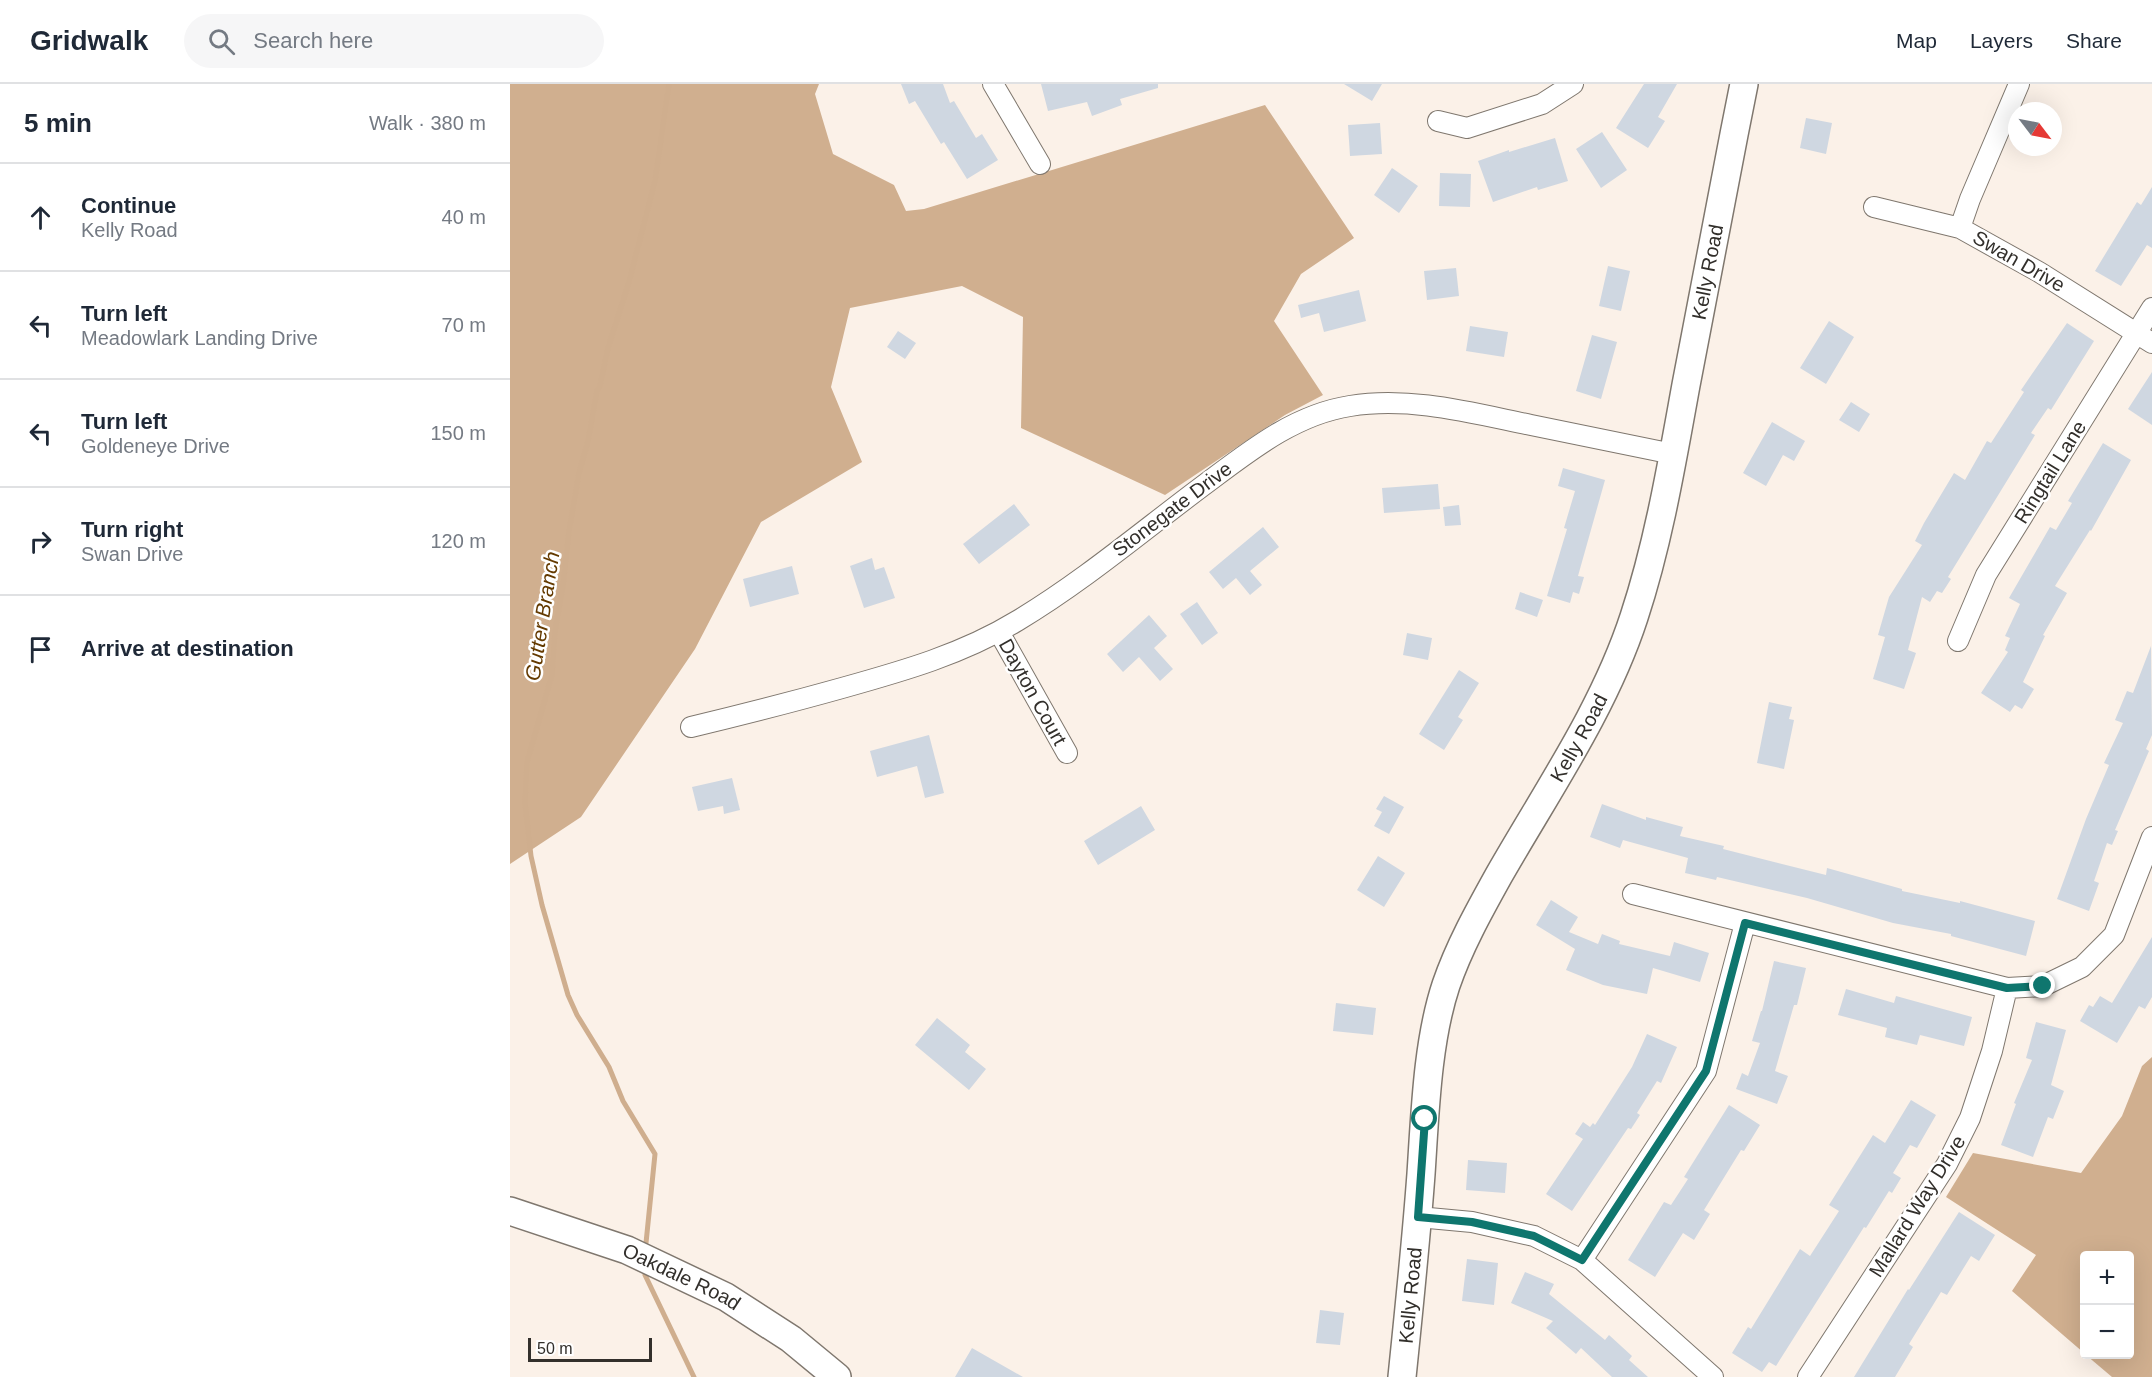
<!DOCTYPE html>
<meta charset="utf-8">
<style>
:root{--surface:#fff;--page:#f6f6f7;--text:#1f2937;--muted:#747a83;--line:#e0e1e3}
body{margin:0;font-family:Arial,sans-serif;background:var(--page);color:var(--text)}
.controls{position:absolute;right:18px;bottom:18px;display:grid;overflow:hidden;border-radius:6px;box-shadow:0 6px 24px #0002}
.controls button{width:54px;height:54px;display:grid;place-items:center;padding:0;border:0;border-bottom:2px solid var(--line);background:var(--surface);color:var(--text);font:30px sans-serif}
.compass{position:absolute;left:1498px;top:18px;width:54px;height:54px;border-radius:50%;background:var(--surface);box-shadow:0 6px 24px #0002;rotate:122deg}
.scale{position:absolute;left:18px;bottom:15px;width:124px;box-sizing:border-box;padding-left:6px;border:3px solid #322f2b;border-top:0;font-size:16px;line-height:21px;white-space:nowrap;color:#322f2b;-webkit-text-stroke:4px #fff;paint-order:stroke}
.stop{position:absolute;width:18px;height:18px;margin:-14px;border:4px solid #0f766e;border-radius:50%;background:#fff}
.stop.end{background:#0f766e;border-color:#fff;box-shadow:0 2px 6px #0008}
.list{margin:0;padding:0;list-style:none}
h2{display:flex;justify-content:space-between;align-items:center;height:78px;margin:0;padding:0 24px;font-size:26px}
h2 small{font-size:20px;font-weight:400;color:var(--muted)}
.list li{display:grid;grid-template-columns:39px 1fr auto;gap:18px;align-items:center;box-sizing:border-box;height:108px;padding:0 24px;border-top:2px solid var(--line)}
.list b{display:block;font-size:22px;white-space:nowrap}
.list p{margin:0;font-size:20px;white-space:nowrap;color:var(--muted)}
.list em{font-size:20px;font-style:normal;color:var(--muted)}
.icon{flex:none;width:33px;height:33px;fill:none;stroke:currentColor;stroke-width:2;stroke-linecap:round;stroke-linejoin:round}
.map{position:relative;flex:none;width:1642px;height:1293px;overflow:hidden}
header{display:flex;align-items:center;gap:36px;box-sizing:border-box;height:84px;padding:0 30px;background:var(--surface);border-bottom:2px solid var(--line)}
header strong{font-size:28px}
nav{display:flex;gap:33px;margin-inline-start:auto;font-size:21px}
.search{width:420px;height:54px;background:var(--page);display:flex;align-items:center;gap:15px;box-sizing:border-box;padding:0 21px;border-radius:33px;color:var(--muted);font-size:22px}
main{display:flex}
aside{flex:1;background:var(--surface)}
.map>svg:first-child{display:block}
</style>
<header>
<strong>Gridwalk</strong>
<div class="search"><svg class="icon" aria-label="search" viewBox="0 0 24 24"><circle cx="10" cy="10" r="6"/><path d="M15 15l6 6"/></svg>Search here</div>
<nav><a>Map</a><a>Layers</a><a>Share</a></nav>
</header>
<main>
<aside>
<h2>5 min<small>Walk · 380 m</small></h2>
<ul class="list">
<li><svg class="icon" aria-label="ahead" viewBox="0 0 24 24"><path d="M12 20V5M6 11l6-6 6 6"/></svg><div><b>Continue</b><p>Kelly Road</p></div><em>40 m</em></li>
<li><svg class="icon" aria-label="left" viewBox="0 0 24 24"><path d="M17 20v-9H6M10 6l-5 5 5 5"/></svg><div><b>Turn left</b><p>Meadowlark Landing Drive</p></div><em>70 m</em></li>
<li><svg class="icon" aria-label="left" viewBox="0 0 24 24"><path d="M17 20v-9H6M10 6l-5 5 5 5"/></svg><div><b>Turn left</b><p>Goldeneye Drive</p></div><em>150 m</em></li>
<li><svg class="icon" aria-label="right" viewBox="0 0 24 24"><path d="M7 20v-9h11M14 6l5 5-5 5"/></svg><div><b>Turn right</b><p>Swan Drive</p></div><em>120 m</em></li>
<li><svg class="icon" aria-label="arrive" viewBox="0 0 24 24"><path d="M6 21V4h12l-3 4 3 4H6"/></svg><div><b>Arrive at destination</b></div></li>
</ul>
</aside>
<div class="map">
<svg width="1642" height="1293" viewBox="0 0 1642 1293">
<rect width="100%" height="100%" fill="#fbf1e8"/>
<path fill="#d0af8f" d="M0,0H309L305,10L323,70L384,101L396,127L414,125L755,21L844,154L791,190L764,237L813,311L775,331L655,411L511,344L513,233L452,202L340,224L321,303L352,378L251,438L185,565L71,733L0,780Z
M1642,973V1293H1602L1576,1271L1620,1270V1172H1574V1269L1502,1207L1526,1171L1436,1113L1463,1069L1571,1089L1612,1032L1632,982Z"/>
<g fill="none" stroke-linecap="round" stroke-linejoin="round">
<path stroke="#cfae8e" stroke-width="5" d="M136,1159L145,1070L113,1017L99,983L67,931L58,911L32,821L21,772L15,719L17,678L42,591L45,547L53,502L59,447L69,389L78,357L87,307L90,302L98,264L119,198L145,97L159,0
M135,1191L184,1293"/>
</g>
<path fill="#cfd7e1" d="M391,0H433L440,19L444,17L466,54L472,50L488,76L457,95L434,58L431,60L405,17L399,20Z
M531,0H648V4L610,15L612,21L582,32L577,18L538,27Z
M834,0H872L862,17Z
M1134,0H1167L1148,33L1155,37L1138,64L1106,44Z
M1296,34L1322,39L1316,70L1290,64Z
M870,39L872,70L840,72L838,41Z
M1092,48L1117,86L1091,104L1066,65Z
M1045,54L1058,97L1028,106L1027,103L983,118L968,77L999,66V68Z
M882,84L908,102L889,129L864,111Z
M930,89L961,90L960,123L929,122Z
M1642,103V164L1637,161L1611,202L1585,187L1627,118L1631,121Z
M1098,182L1120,187L1111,227L1089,222Z
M946,184L949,212L917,216L914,187Z
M849,206L856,237L814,248L809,229L791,234L788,221Z
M1319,237L1344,253L1316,300L1290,284Z
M1557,239L1584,257L1541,326L1538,324L1521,349L1525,351L1438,493L1441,495L1432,509L1427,507L1420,518L1412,513L1398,566L1406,569L1394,605L1363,595L1375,553L1368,551L1379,513L1412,461L1405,457L1414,439L1444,389L1455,396L1477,357L1481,359L1514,308L1511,306Z
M960,242L998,248L994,273L956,267Z
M388,247L406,259L395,275L377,263Z
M1082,251L1107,258L1091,315L1066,307Z
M1642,288V341L1618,325Z
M1341,318L1360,330L1349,348L1329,336Z
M1262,338L1295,357L1284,377L1273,371L1256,402L1233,389Z
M1593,359L1621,376L1581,447L1580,446L1545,502L1557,509L1533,551L1535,552L1513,598L1524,605L1512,625L1505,621L1500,628L1471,609L1498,568L1495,566L1500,554L1495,552L1510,520L1499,514L1540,443L1546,446L1562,419L1558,417Z
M1053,384L1095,396L1068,492L1074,493L1069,510L1063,508L1060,519L1037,512L1057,445L1054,444L1065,407L1048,402Z
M928,400L930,425L874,429L872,404Z
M504,420L520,441L469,480L453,460Z
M949,421L951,441L935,442L933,423Z
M753,443L769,463L740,487L752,501L740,511L726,494L713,505L699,488Z
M362,474L365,486L374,483L385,514L354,524L340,482Z
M282,482L289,510L240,523L233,495Z
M1010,508L1033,516L1027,533L1005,525Z
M687,518L708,549L692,561L670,530Z
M639,531L657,552L644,564L663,585L650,597L629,573L613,588L597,570Z
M897,549L922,554L918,576L893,571Z
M1641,562L1642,651L1636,665L1639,667L1605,746L1608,747L1602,761L1597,759L1584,797L1589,799L1579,827L1547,815L1576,735L1599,681L1594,679L1613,639L1605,636L1617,607L1623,609Z
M949,586L969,599L948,633L953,636L934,666L909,650Z
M1259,618L1282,623L1279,635L1284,636L1274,685L1247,679Z
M419,651L434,709L415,714L407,682L367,693L360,667Z
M222,694L230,726L214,730L213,722L188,727L182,703Z
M874,712L894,723L879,750L864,742L872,728L866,725Z
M1092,720L1136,736V733L1173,743L1170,752L1214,762L1213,765L1316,791L1317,784L1392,805V807L1450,819V817L1525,837L1516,872L1441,852V850L1383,839L1297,814L1207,793L1206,796L1175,789L1178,774L1113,756L1110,764L1080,753Z
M631,722L645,746L588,781L574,757Z
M868,772L895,789L874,823L847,806Z
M1041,816L1068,833L1059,848L1088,860L1092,850L1110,857L1109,860L1160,872L1164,858L1199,869L1190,898L1143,884L1137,910L1093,901L1056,886L1065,865L1026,841Z
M1642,853V913L1635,925L1629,922L1607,959L1570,937L1579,921L1583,923L1590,912L1602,919Z
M1264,877L1296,884L1287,921H1284L1265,987L1278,992L1267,1020L1226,1005L1232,989L1238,992L1250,959L1242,957L1251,927H1252Z
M1336,905L1384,919L1386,912L1462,933L1454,962L1410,951L1407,961L1375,953L1377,944L1328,931Z
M826,919L866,924L863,951L823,947Z
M427,934L460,961L455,968L476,985L459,1006L405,961Z
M1526,938L1556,946L1541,1001L1554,1007L1543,1035L1538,1033L1523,1073L1491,1061L1506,1020L1504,1019L1522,976L1516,974Z
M1137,950L1167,963L1151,999L1147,997L1127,1029L1130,1031L1121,1045L1118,1044L1062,1127L1036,1110L1073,1055L1065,1050L1073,1038L1080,1043L1083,1039L1085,1041L1122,983Z
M1401,1016L1426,1031L1407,1064L1400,1061L1383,1089L1391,1094L1382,1109L1379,1107L1356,1144L1354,1143L1266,1282L1259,1278L1252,1288L1222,1269L1238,1243L1241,1245L1290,1165L1300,1172L1329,1127L1319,1121L1363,1051L1375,1059Z
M1219,1021L1250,1041L1234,1067L1231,1066L1194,1126L1200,1130L1184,1156L1173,1149L1145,1193L1118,1176L1154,1118L1161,1121L1178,1095L1174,1093Z
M958,1076L997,1079L995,1109L956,1106Z
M1449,1128L1485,1151L1469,1177L1461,1172L1437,1211L1431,1208L1399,1260L1403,1263L1385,1293H1344L1398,1205L1399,1206Z
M957,1175L988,1179L984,1221L952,1217Z
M1015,1188L1044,1200L1039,1210L1095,1256L1099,1251L1122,1272L1119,1276L1138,1293H1102L1071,1264L1066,1270L1036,1244L1043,1237L1001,1219Z
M810,1226L834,1229L830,1261L806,1259Z
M462,1264L513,1293H445Z"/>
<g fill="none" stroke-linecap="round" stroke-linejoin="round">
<g stroke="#7f776e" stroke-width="22">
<path id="street" d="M483,0L530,80
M928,37L957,44L1032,20L1063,0
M1364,123L1450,144L1529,188L1642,259
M1450,144L1460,115L1509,0
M489,548L557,669
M1448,557L1476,491L1642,224
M181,643C231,631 282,618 332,604C393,587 453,570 507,537C572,498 630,449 690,404C736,370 782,331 840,322C900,312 962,329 1021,341C1068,351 1116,360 1163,370
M1123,810L1497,904L1533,902L1572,883L1604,851L1642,753
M908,1133L962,1138L1024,1152L1072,1176L1203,1293
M1072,1176L1196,987L1235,839
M1298,1293L1437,1080L1460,1034L1482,967L1497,904"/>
</g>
<g stroke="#7f776e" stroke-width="30">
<g id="secondary">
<path id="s1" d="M0,1127L117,1166L216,1213L281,1255L327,1293"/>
<path id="s2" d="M892,1293C899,1225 906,1158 911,1090C915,1031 917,958 936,901C949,863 969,827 989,791C1037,707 1094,625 1124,533C1149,457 1162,378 1176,301C1195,200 1214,100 1234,0"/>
</g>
</g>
<use href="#street" stroke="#fff" stroke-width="20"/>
<use href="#secondary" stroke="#fff" stroke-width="27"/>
</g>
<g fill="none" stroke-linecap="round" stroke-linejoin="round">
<path stroke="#0f766e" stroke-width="8" d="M915,1035L908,1133L962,1138L1024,1152L1072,1176L1196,987L1235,839L1497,904L1533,902"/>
</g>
<g text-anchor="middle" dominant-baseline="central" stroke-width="5" stroke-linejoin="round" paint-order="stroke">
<g font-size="20" fill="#322f2b" stroke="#fff">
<text transform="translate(1509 177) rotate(30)">Swan Drive</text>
<text stroke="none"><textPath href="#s2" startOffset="1162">Kelly Road</textPath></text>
<text transform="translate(1540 388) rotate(-58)">Ringtail Lane</text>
<text transform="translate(662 425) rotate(-37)">Stonegate Drive</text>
<text transform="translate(523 608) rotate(61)">Dayton Court</text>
<text stroke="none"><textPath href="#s2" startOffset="676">Kelly Road</textPath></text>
<text transform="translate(1407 1122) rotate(-58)">Mallard Way Drive</text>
<text stroke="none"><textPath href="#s1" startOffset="184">Oakdale Road</textPath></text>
<text stroke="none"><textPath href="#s2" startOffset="82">Kelly Road</textPath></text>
</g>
<g font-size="21" font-style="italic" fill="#643a00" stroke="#fff">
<text transform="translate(32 532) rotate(-81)">Gutter Branch</text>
</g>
</g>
</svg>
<div class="controls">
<button>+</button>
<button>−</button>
</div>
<svg class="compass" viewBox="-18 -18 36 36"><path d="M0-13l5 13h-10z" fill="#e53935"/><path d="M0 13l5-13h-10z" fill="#747a83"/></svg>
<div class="scale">50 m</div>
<div class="stop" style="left:915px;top:1035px"></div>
<div class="stop end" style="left:1533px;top:902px"></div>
</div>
</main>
